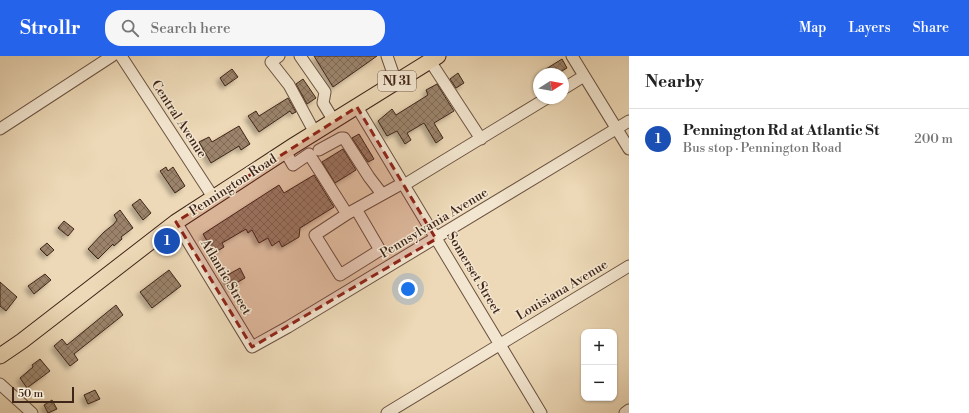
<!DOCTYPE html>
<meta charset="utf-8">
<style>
:root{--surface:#fff;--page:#f6f6f6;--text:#222;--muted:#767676;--line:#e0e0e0;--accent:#2563eb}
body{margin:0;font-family:"Libre Bodoni",serif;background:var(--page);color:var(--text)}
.controls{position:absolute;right:12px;bottom:12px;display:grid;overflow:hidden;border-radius:8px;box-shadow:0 1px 3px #0004}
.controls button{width:36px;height:36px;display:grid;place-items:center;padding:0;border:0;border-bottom:1px solid var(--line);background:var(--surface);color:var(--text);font:20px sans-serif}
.compass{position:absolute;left:533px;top:12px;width:36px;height:36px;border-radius:50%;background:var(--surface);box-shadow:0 1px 3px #0004;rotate:79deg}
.scale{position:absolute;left:12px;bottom:10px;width:62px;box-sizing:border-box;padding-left:4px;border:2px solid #402519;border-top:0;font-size:11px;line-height:14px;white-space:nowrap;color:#402519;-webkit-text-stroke:3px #f3e6d0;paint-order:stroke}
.you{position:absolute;left:408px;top:233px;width:14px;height:14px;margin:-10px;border:3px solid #fff;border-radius:50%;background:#1a73e8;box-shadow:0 0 0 6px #1a73e833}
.badge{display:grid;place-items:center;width:26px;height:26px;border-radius:50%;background:var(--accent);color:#fff;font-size:13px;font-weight:700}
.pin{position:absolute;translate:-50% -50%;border:2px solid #fff;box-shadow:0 1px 4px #0006}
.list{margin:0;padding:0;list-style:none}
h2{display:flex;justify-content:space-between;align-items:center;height:52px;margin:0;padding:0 16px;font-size:17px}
h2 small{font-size:13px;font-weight:400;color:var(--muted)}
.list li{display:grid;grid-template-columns:26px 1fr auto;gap:12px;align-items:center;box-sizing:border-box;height:60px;padding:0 16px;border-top:1px solid var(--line)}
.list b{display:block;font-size:15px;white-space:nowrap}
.list p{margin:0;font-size:13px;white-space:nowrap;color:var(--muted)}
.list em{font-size:13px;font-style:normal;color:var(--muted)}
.icon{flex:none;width:22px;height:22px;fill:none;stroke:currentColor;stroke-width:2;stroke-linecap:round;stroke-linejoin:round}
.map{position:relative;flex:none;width:629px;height:357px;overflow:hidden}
header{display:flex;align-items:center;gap:24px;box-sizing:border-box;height:56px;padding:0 20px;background:var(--accent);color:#fff}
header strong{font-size:19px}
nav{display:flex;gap:22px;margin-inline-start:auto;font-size:14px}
.search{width:280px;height:36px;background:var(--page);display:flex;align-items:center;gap:10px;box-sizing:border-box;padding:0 14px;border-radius:16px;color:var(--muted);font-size:15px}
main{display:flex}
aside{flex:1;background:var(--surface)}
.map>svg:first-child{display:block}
</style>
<header>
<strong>Strollr</strong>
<div class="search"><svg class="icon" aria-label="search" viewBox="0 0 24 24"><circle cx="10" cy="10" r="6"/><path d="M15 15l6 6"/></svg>Search here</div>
<nav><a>Map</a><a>Layers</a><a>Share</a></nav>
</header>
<main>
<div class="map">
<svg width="629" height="357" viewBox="0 0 629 357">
<defs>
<pattern id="building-cross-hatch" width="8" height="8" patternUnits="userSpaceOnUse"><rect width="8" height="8" fill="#9a836b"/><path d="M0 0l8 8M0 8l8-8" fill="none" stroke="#7f6b57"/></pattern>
<filter id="shadow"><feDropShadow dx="-3.5" dy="3.5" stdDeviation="2" flood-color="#0004"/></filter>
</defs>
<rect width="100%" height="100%" fill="#edd9b7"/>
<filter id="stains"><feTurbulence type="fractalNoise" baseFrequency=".005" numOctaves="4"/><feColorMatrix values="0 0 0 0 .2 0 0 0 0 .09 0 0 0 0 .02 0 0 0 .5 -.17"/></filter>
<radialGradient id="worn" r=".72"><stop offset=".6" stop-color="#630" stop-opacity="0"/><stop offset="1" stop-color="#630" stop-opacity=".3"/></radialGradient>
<path fill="url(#building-cross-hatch)" stroke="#402519" filter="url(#shadow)" d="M314,0H377L333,31Z
M562,3L567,12L557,18H538Z
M232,13L238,21L225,30L220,22Z
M458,17L464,27L456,32L450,23Z
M303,23L316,42L307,48L296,28Z
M437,28L454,55L434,67L443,82L436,87L424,67L407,77L411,84L405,88L397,75L387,80L378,65L392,53L396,59L428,39L426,34Z
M288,42L296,56L292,58L290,55L259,76L248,60L256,55L259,60Z
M239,70L250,88L241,94L239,90L211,107L199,86L209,81L212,86Z
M359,78L374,103L368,106L352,82Z
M343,93L356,114L335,127L322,106Z
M166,111L168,115L173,111L185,130L175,137L160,115Z
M314,119L334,151L300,172L299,181L282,191L279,185L272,190L268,182L259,187L252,174L248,177L246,173L222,187L224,191L214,197L203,178L279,129L284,137Z
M140,143L151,157L143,164L132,149Z
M120,154L133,172L121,181L122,183L114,190L113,188L98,203L88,193L104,176L114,168L117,164L114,159Z
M64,165L74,173L68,180L58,172Z
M47,187L54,194L47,200L40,193Z
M240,212L245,222L229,231L224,221Z
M169,214L181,230L152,252L140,236Z
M45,218L51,224L34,238L28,230Z
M0,226L17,241L6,255L0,250Z
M116,249L123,259L74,298L78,304L70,310L54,290L62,283L67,289Z
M40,303L50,315L27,332L20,322L33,311L32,309Z
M95,334L100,343L88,348L84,339Z
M52,344L57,353L48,357L44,349Z"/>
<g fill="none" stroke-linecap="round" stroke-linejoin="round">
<g stroke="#6b5240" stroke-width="13">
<path id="minor" d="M121,0L213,141
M279,0L271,6L289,29L315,77
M300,0L325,36L323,47L334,65
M387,0L396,26
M572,0L629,93
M430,5L481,83
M563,33L584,20
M357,51L541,357
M0,73L112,0
M319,94L341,82H344L369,121L382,138
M285,95L293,109L309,98L347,158L403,127
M404,129L547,42
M347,158L315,179L340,219L380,194L356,153
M176,166L252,291L288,271L629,65
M0,328L32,357
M387,357L629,210
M625,357L629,354"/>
</g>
<g stroke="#402519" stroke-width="17">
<path id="major" d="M0,300L22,285L176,166L293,90L438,0"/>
</g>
<use href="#minor" stroke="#f3e6d0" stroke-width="11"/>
<use href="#major" stroke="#edd9b7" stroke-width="15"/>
</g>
<path fill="#8f2418" fill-opacity="0.2" stroke="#8f2418" stroke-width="3" stroke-dasharray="8 5" stroke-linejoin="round" d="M357,51L436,183L252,291L176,166Z"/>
<g text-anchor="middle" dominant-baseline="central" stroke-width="3" stroke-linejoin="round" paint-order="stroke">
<rect fill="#f3e6d0" stroke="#765f50" stroke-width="1" x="378" y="15" width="38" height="20" rx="3"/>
<g font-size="12" font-weight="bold" fill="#402519">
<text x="397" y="25">NJ 31</text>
</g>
<g font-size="13" fill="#402519" stroke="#f3e6d0">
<text transform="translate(179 63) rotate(57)">Central Avenue</text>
<text transform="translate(233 129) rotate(-33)">Pennington Road</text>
<text transform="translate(434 167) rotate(-31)">Pennsylvania Avenue</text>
<text transform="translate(474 217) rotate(59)">Somerset Street</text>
<text transform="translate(226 221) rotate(59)">Atlantic Street</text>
<text transform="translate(562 234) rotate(-31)">Louisiana Avenue</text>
</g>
</g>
<rect width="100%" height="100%" filter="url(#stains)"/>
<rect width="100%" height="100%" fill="url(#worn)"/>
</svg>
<div class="controls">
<button>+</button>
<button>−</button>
</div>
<svg class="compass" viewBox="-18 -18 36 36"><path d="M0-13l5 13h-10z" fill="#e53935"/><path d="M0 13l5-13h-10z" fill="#767676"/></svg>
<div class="scale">50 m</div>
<div class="you"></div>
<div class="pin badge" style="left:167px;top:185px;background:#1a4fb4">1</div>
</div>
<aside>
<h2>Nearby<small></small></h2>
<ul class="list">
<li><span class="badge" style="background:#1a4fb4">1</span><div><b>Pennington Rd at Atlantic St</b><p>Bus stop · Pennington Road</p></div><em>200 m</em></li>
</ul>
</aside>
</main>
